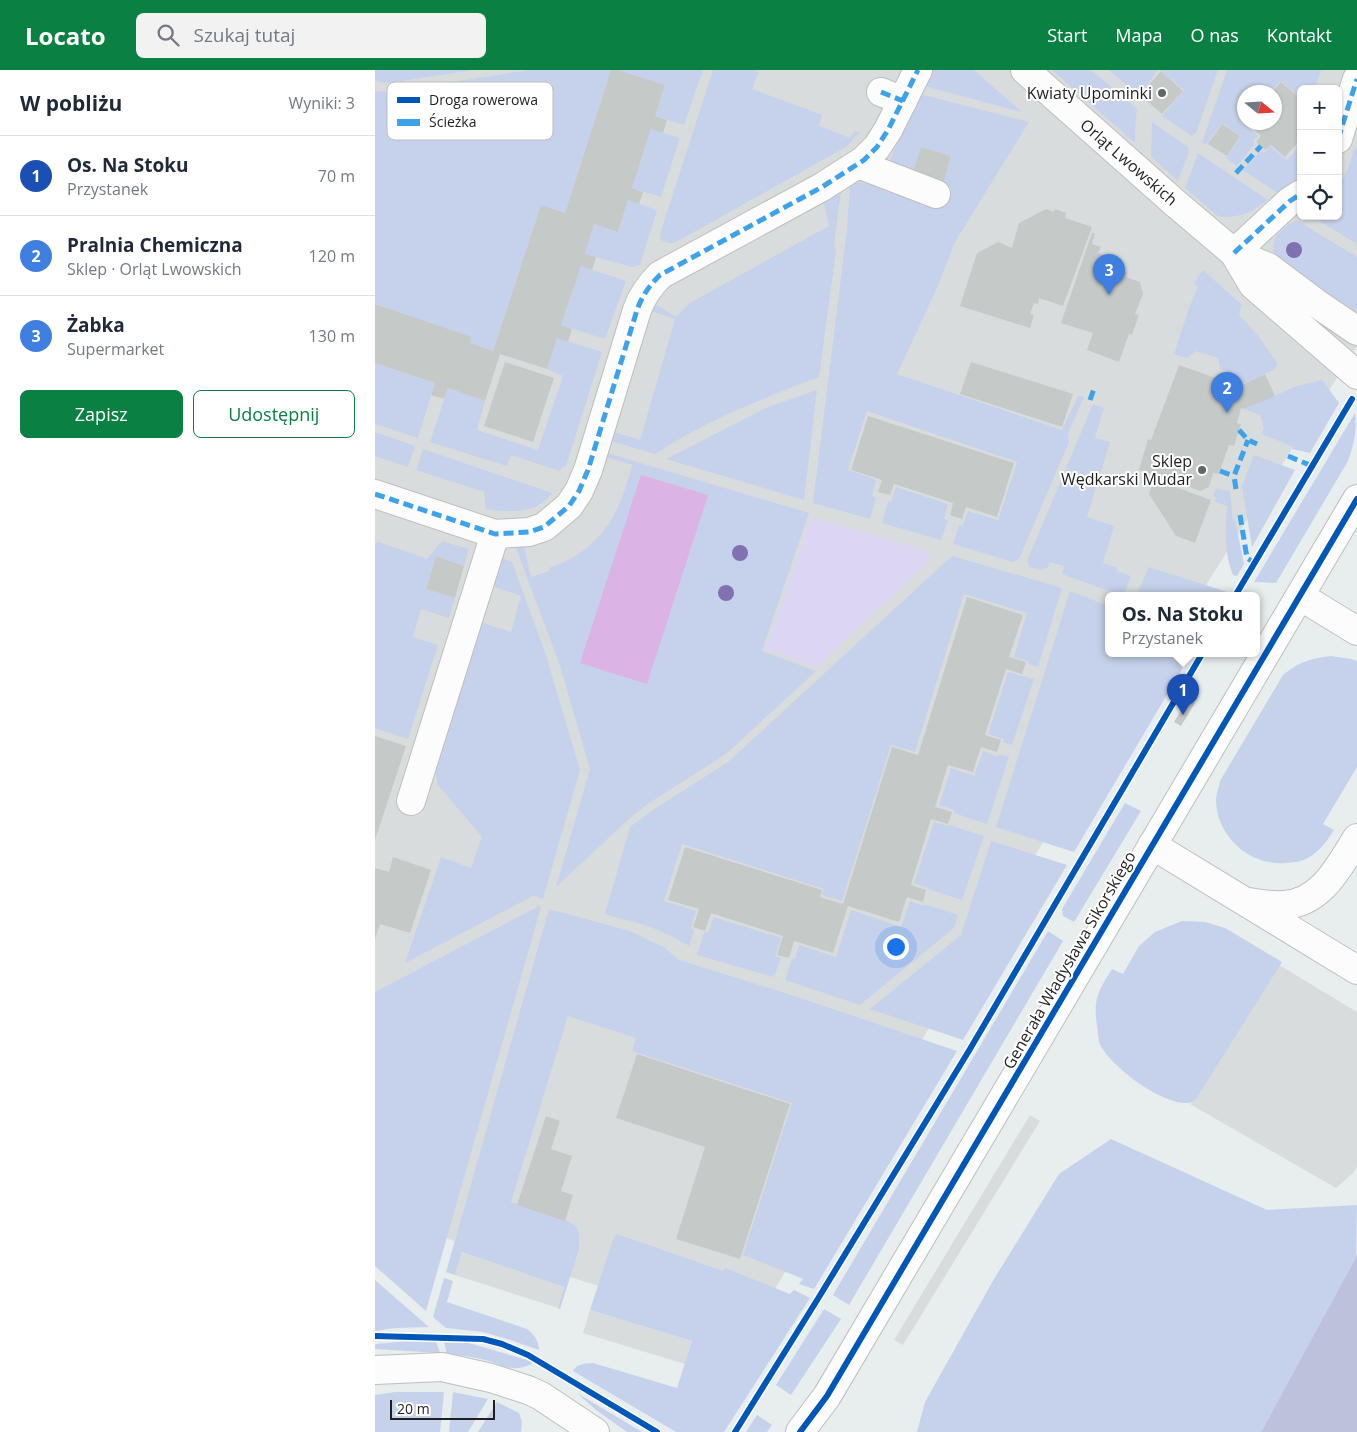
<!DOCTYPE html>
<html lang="pl">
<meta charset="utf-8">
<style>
:root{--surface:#fff;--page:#f2f2f3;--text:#1f2937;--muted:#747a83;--line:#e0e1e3;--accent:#0b8043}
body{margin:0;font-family:"Open Sans",sans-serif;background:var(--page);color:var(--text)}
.controls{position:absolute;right:15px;top:15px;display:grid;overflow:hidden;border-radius:8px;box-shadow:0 1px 4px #0004}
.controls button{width:45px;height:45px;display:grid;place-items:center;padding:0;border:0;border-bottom:1px solid var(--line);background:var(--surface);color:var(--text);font:25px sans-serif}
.compass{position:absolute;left:862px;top:15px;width:45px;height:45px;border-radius:50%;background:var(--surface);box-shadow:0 1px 4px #0004;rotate:108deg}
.scale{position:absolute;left:15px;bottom:12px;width:105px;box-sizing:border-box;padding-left:5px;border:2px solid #1f1f1f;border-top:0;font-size:14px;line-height:18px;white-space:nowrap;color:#1f1f1f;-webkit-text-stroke:4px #fff;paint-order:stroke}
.you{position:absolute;left:520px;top:876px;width:18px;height:18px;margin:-12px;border:4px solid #fff;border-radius:50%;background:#1a73e8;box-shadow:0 0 0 8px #1a73e833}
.badge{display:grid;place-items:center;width:32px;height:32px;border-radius:50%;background:var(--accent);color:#fff;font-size:16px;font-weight:700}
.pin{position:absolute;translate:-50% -41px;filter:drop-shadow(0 1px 2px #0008)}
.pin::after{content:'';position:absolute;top:26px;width:18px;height:15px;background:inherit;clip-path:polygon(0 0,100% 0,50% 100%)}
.popup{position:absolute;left:730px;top:522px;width:155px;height:65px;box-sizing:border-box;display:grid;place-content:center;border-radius:8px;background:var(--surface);filter:drop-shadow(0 1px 4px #0005);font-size:16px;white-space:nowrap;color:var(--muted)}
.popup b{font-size:19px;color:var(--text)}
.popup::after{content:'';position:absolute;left:50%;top:100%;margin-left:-10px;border:10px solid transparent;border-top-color:var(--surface)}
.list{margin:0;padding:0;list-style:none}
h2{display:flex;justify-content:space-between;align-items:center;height:65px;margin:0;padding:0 20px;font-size:21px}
h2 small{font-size:16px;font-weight:400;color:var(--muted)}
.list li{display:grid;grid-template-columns:32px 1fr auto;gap:15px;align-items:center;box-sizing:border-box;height:80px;padding:0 20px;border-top:1px solid var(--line)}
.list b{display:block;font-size:19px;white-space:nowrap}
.list p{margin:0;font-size:16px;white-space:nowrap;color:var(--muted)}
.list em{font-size:16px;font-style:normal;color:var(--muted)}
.actions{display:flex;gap:10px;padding:15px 20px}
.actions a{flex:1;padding:11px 0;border:1px solid var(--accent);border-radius:8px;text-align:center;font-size:18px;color:var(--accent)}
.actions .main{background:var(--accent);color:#fff}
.icon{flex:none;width:28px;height:28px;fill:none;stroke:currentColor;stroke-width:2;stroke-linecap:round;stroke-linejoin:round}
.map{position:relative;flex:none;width:982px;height:1362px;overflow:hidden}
header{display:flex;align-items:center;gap:30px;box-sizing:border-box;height:70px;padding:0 25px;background:var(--accent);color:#fff}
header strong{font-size:24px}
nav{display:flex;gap:28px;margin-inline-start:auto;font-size:18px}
.search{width:350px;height:45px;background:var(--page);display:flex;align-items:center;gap:12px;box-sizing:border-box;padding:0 18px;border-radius:8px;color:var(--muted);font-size:19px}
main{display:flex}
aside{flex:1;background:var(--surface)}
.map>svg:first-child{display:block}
</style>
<header>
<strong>Locato</strong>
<div class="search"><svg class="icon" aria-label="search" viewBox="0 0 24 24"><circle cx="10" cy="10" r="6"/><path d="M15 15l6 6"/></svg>Szukaj tutaj</div>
<nav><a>Start</a><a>Mapa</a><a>O nas</a><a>Kontakt</a></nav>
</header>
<main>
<aside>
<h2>W pobliżu<small>Wyniki: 3</small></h2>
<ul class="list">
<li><span class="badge" style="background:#1a4fb4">1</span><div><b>Os. Na Stoku</b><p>Przystanek</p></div><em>70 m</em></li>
<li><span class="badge" style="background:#3f7fe0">2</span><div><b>Pralnia Chemiczna</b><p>Sklep · Orląt Lwowskich</p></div><em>120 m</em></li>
<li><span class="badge" style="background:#3f7fe0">3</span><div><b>Żabka</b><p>Supermarket</p></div><em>130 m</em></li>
</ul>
<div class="actions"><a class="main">Zapisz</a><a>Udostępnij</a></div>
</aside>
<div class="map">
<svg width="982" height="1362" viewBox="0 0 982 1362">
<rect width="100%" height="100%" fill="#e8eded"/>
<path fill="#d9dcdc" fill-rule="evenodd" d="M0,0H982V276L824,526H734V584H787L596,887L374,1263L0,1146ZM926,19H963V146H926ZM869,22H899V52H869Z
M904,895L982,942V1097L978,1103L961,1118L815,1034L820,1031Z
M655,1045L665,1051L528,1275L519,1270Z
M87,1182L189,1217L183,1238L80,1205Z
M215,1240L317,1271L310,1294L208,1263Z"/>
<path fill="#c6d2eb" d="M0,0H98L13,13L0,11Z
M154,0H236L190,143L166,135L118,281L95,273L97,267L0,234V21L14,22Z
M243,0H328L309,55L280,46L290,15Z
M338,0H381L383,3L377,19L447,45L444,56L475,68L480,61L485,62L471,77L301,172C295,174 292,173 286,170L285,164Z
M557,0H599L647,42L549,16Z
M677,0H716L762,39L760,59V73Z
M734,0H783L764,26Z
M785,0H843L821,63L817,66L787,46L809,20Z
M852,0H946L941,15L944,19H926V28L906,11L895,22H869V53L883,66L878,71L880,73L862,96L851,88L866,66L847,53L831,75L827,72Z
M545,24L654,52L580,172L562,218L522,304L687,360L703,326L709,327L693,363L694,372L644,489L638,492L578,474L584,455H588L593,441L623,450L642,392L492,341L473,400L501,410L497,426L501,428L495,449L438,433L472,159L475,115L481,112L497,115L559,137L576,86L546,77L537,105L518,95L515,89Z
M777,52L813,77L814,82L803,111L776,87Z
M276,59L305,68L286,127L257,118Z
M926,74L924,87L926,88V110L904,124L868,100L886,81L889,83L895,76L912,90Z
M982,78V174L936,146H963V117L973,99L979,79Z
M823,83L893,130C878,141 863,150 843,146L810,118Z
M466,121L459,175L461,181L444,307C388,328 330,351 280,384L236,371L239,362L265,370L300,249L276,241L280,234L301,247L315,233L454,156L448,130Z
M253,130L282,140L265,195L257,197L210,184L219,154L243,162Z
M921,150L982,187V242L905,194C890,172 902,162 921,150Z
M206,196L251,211L230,269L186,255Z
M828,200L867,235L864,245L881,263L903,294L898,300L863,316L859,307L854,305L853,302L845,299L843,288L821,281L812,288L799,284L815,235L823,217L819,213Z
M182,268L227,282L191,396L187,397L185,401L136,385L132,396L55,372L73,318L110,331L102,360L163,380L188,306L172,299Z
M0,293L60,313L43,368L0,354Z
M947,310L964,333L935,383L917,379L918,377L887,364L889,358L885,345L869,339L922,316Z
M442,320L429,430L291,389L393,337Z
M718,334L729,338L720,368L735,372L712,447L739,456L728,493L742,498V501L756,506L748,526L687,504L689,496L674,492L673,497L666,500L655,497L652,491Z
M980,343C982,361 979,374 973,391L901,513L879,512Z
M0,362L40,376L33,397L0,386Z
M48,379L177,423C162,444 135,443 111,439L109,422L41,400Z
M232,383L434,443L387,581L441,601L351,684L274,733L257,746L181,817L215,699L185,596L141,478L149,476L156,507L174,501V498C226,480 244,446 257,395L231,387Z
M879,385L920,400L877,477L867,416Z
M521,417L573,434L569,449L573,451L566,470L507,453L513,431L516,432Z
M841,419L855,421L858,451H860L869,494L862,506L858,505C849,482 850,461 852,436L840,432L841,427L838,426Z
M67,471L94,479L89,496L61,486L51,519L80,528L74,548L46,539L38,567L63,575L33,669L0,658V473L4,472L52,489Z
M577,486L687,518L663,597L653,594V591L639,587L652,543L589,524L540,682L516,675L467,831L447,825L449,819L307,774L289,831L321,841L316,859L319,860L314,876C297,866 279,857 260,852C250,849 240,848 230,844L255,757L278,740L353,692Z
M127,488L137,492L170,582L205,700L168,829L158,826L30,893L66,787L96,798L107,767L63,715L60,700L61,689L105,552L136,562L146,526L117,516Z
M774,497L852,522L850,526H761Z
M695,521L734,536V584H816L699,782L621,757Z
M956,586L976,589L982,591V697L948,754L959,760C952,771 945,781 933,788C927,792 918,792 911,793C875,796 842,767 841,731C841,724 844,717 845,711L908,605C926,591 934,589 956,586Z
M633,602L659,609L637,675L628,672L629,669L613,664Z
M608,681L623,687L624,684L634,687L612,754L579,743V740L564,735L576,698L599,706Z
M750,733L766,741L699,852L688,846L687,839Z
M559,752L574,756V755L609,766L587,830L553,819L554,818L539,813Z
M616,771L692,795L588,970L495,939L586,865Z
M535,831L548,836L549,834L583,845L579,858L485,935L410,910L417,888L420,889L424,875L461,887L476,840L526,857Z
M164,836L166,837L51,1241L0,1196V922Z
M174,839L255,861L290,878L304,890L410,923L582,981L439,1219L424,1214L428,1209L421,1206L368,1185L417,1033L257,981L261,968L193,946L136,1132L191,1150L201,1156L204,1164V1179L185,1239L183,1238L189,1217L87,1182L80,1205L71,1202Z
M339,847L406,868L400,886L406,888L399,907L322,885L329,863L333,862Z
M807,851L830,852L850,858L907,892L820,1031C796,1043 732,995 724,972C723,967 723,961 722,956C718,928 723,922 737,899L748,904L764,876L780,862Z
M673,861L688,871L474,1235L458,1225Z
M736,1069L892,1140L982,1135L981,1187L886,1362H542L550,1332L619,1209L684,1104Z
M242,1164L348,1201L350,1198L415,1224L419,1220L435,1228L349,1362H301L198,1301C202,1293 210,1294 218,1293L302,1318L317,1271L215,1240L238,1169Z
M69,1208L78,1211L72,1232L152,1259C160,1265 163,1270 164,1280L129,1268L108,1262L71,1258L58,1247Z
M0,1210L54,1257L20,1258L0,1261Z
M449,1239L466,1249L416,1325L401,1315Z
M45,1270L61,1271L65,1283L0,1279V1275L1,1274Z
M69,1271L94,1273L159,1292C152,1297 145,1299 137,1298C129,1298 122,1293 114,1291C100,1287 86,1285 72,1284Z
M20,1322H69L65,1362H0V1325Z
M78,1322L113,1329L93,1362H74Z
M202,1323L267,1362H252L221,1340Z
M122,1332L144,1343L147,1352L146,1362H103Z
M382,1345L397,1355L392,1362H371Z"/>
<path fill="#bdc1dc" d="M982,1183V1362H886L981,1187Z"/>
<path fill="#dcd5f4" d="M437,447L555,482L551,494L441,597L391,579Z"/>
<path fill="#dbb3e5" d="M266,405L333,425L272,614L205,593Z"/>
<path fill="#c5cac9" d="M236,0H243L290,15L280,46L292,50L288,63L276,59L257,118L268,122L264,134L253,130L243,162L219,154L210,184L221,187L219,194L217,200L206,196L186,255L197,259L193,272L182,268L172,299L125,284L110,331L73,318L69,329L56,325L60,313L0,293V234L97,267L95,273L118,281L166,135L190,143Z
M786,1L808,21L787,44L765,25Z
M906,12L926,29V69L910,87L896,75L890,80L881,72L886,66L870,52H899V22H897Z
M847,54L865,66L852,86L833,74Z
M546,77L576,86L568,114L537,105Z
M671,139L679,142L680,139L691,143L690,148L717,157L688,236L664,228L663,234L659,233L655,244L659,245L655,258L585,236L602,183L623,172L637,178L644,153Z
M717,163H720L717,174L726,177L723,183L743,190L740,198L752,202L751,207L765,212L768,224L760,244L764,245L757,265L754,264L744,292L712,280L718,263L686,253Z
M130,292L179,308L158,372L109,356Z
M596,292L698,324L687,357L585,324Z
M804,295L852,312L856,320L890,304L900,326L869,339L866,338L862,353L866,354L859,376L854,375L845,401L843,404L838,403L834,417L825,421L802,413L801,416L787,411L788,408L764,400L773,369L776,370Z
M493,346L639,393L622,447L591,437L587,449L575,445L578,433L519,414L515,425L503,422L507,410L476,400Z
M779,409L836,430L820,473L801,466L774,424Z
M61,486L89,496L80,528L51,519Z
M592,527L648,545L634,587L651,592L647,604L631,599L610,665L626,670L622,682L606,677L598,702L573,695L560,737L577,742L573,754L556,749L536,815L551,820L548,832L532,827L524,852L473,836L458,883L419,871L414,888L402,885L408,866L336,843L330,861L318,857L324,839L293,830L310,777L447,820L445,827L468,834L517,677L543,685Z
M813,629L820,633L806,656L799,652Z
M0,666L31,676L0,770Z
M18,787L56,800L35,863L5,854L0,869V798L14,802Z
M262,984L415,1034L365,1189L301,1169L330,1077L241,1048Z
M171,1046L185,1051L176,1079L197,1086L186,1121L198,1125L190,1151L142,1135Z"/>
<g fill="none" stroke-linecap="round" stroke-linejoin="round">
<g stroke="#bdbfbf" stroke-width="30">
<path id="minor" d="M650,0L800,133L859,183L893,197L941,233L982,261
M506,22L528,31
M963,69L982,9
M483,94L561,124
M859,183L878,215L982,305
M859,183L915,131L926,124
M0,424L120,464L154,462L169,457L194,436L204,421L213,400L262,240C267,226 274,216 285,205L447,117L489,90L502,77L513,60L543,0
M925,526L982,561
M36,731L120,464
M777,775L982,900
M874,832C885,834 897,836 909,835C946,833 964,797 982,768
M0,1300L67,1297L116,1308L153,1320L166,1326L220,1362
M425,1362L452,1326L982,429"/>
</g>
<use href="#minor" stroke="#fcfcfc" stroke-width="28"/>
<path stroke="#3da2ea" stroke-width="5" stroke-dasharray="10 5" stroke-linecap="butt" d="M506,22L528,31
M963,69L982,9
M861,103L886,76
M859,183L915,131L926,124
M715,330L720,316
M864,360L873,370L882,374
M913,386L937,396
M845,401L859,406
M861,419L859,406L873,370
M0,424L120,464L154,462L169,457L194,436L204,421L213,400L262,240C267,226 274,216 285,205L447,117L489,90L502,77L513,60L543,0
M865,445L872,488L880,493"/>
<g stroke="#fff" stroke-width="9">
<path id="cycleway" d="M860,526L977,329
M0,1266L108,1269L127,1274L153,1285L282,1362
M360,1362L444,1227L595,979L827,584
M425,1362L452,1326L982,429"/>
</g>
<use href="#cycleway" stroke="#0057b8" stroke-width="6"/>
</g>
<g fill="#8271b0">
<circle cx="919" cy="180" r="8"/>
<circle cx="365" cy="483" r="8"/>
<circle cx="351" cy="523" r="8"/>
</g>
<g fill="#656767" stroke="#fff" stroke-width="2">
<circle cx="787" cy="23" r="5"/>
<circle cx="827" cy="400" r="5"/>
</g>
<g text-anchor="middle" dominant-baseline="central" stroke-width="4" stroke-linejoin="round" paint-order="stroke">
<g font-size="16" fill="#1f1f1f" stroke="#fff" text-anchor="end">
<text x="777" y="23">Kwiaty Upominki</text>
<text x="817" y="391">Sklep<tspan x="817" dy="18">Wędkarski Mudar</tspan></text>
</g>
<g font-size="16" fill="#1f1f1f" stroke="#fff">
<text transform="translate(754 92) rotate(41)">Orląt Lwowskich</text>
<text transform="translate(694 890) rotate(-60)">Generała Władysława Sikorskiego</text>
</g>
</g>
<rect x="12" y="12" width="166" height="58" rx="8" fill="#fff" stroke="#bcbcbc" stroke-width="1"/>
<rect x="22" y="27" width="23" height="6" fill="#0057b8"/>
<rect x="22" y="49" width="23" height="7" fill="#3da2ea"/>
<g font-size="14" fill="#1f1f1f">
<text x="54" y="35">Droga rowerowa</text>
<text x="54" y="57">Ścieżka</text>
</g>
</svg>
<div class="controls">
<button>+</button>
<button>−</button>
<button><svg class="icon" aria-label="locate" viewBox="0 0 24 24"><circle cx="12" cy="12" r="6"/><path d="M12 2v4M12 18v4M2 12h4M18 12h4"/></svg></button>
</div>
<svg class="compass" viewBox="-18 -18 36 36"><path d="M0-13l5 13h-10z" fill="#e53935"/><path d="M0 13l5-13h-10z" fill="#747a83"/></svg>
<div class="scale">20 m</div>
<div class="you"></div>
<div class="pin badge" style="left:808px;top:645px;background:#1a4fb4">1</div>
<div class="popup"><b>Os. Na Stoku</b>Przystanek</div>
<div class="pin badge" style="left:852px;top:343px;background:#3f7fe0">2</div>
<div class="pin badge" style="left:734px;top:225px;background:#3f7fe0">3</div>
</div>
</main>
